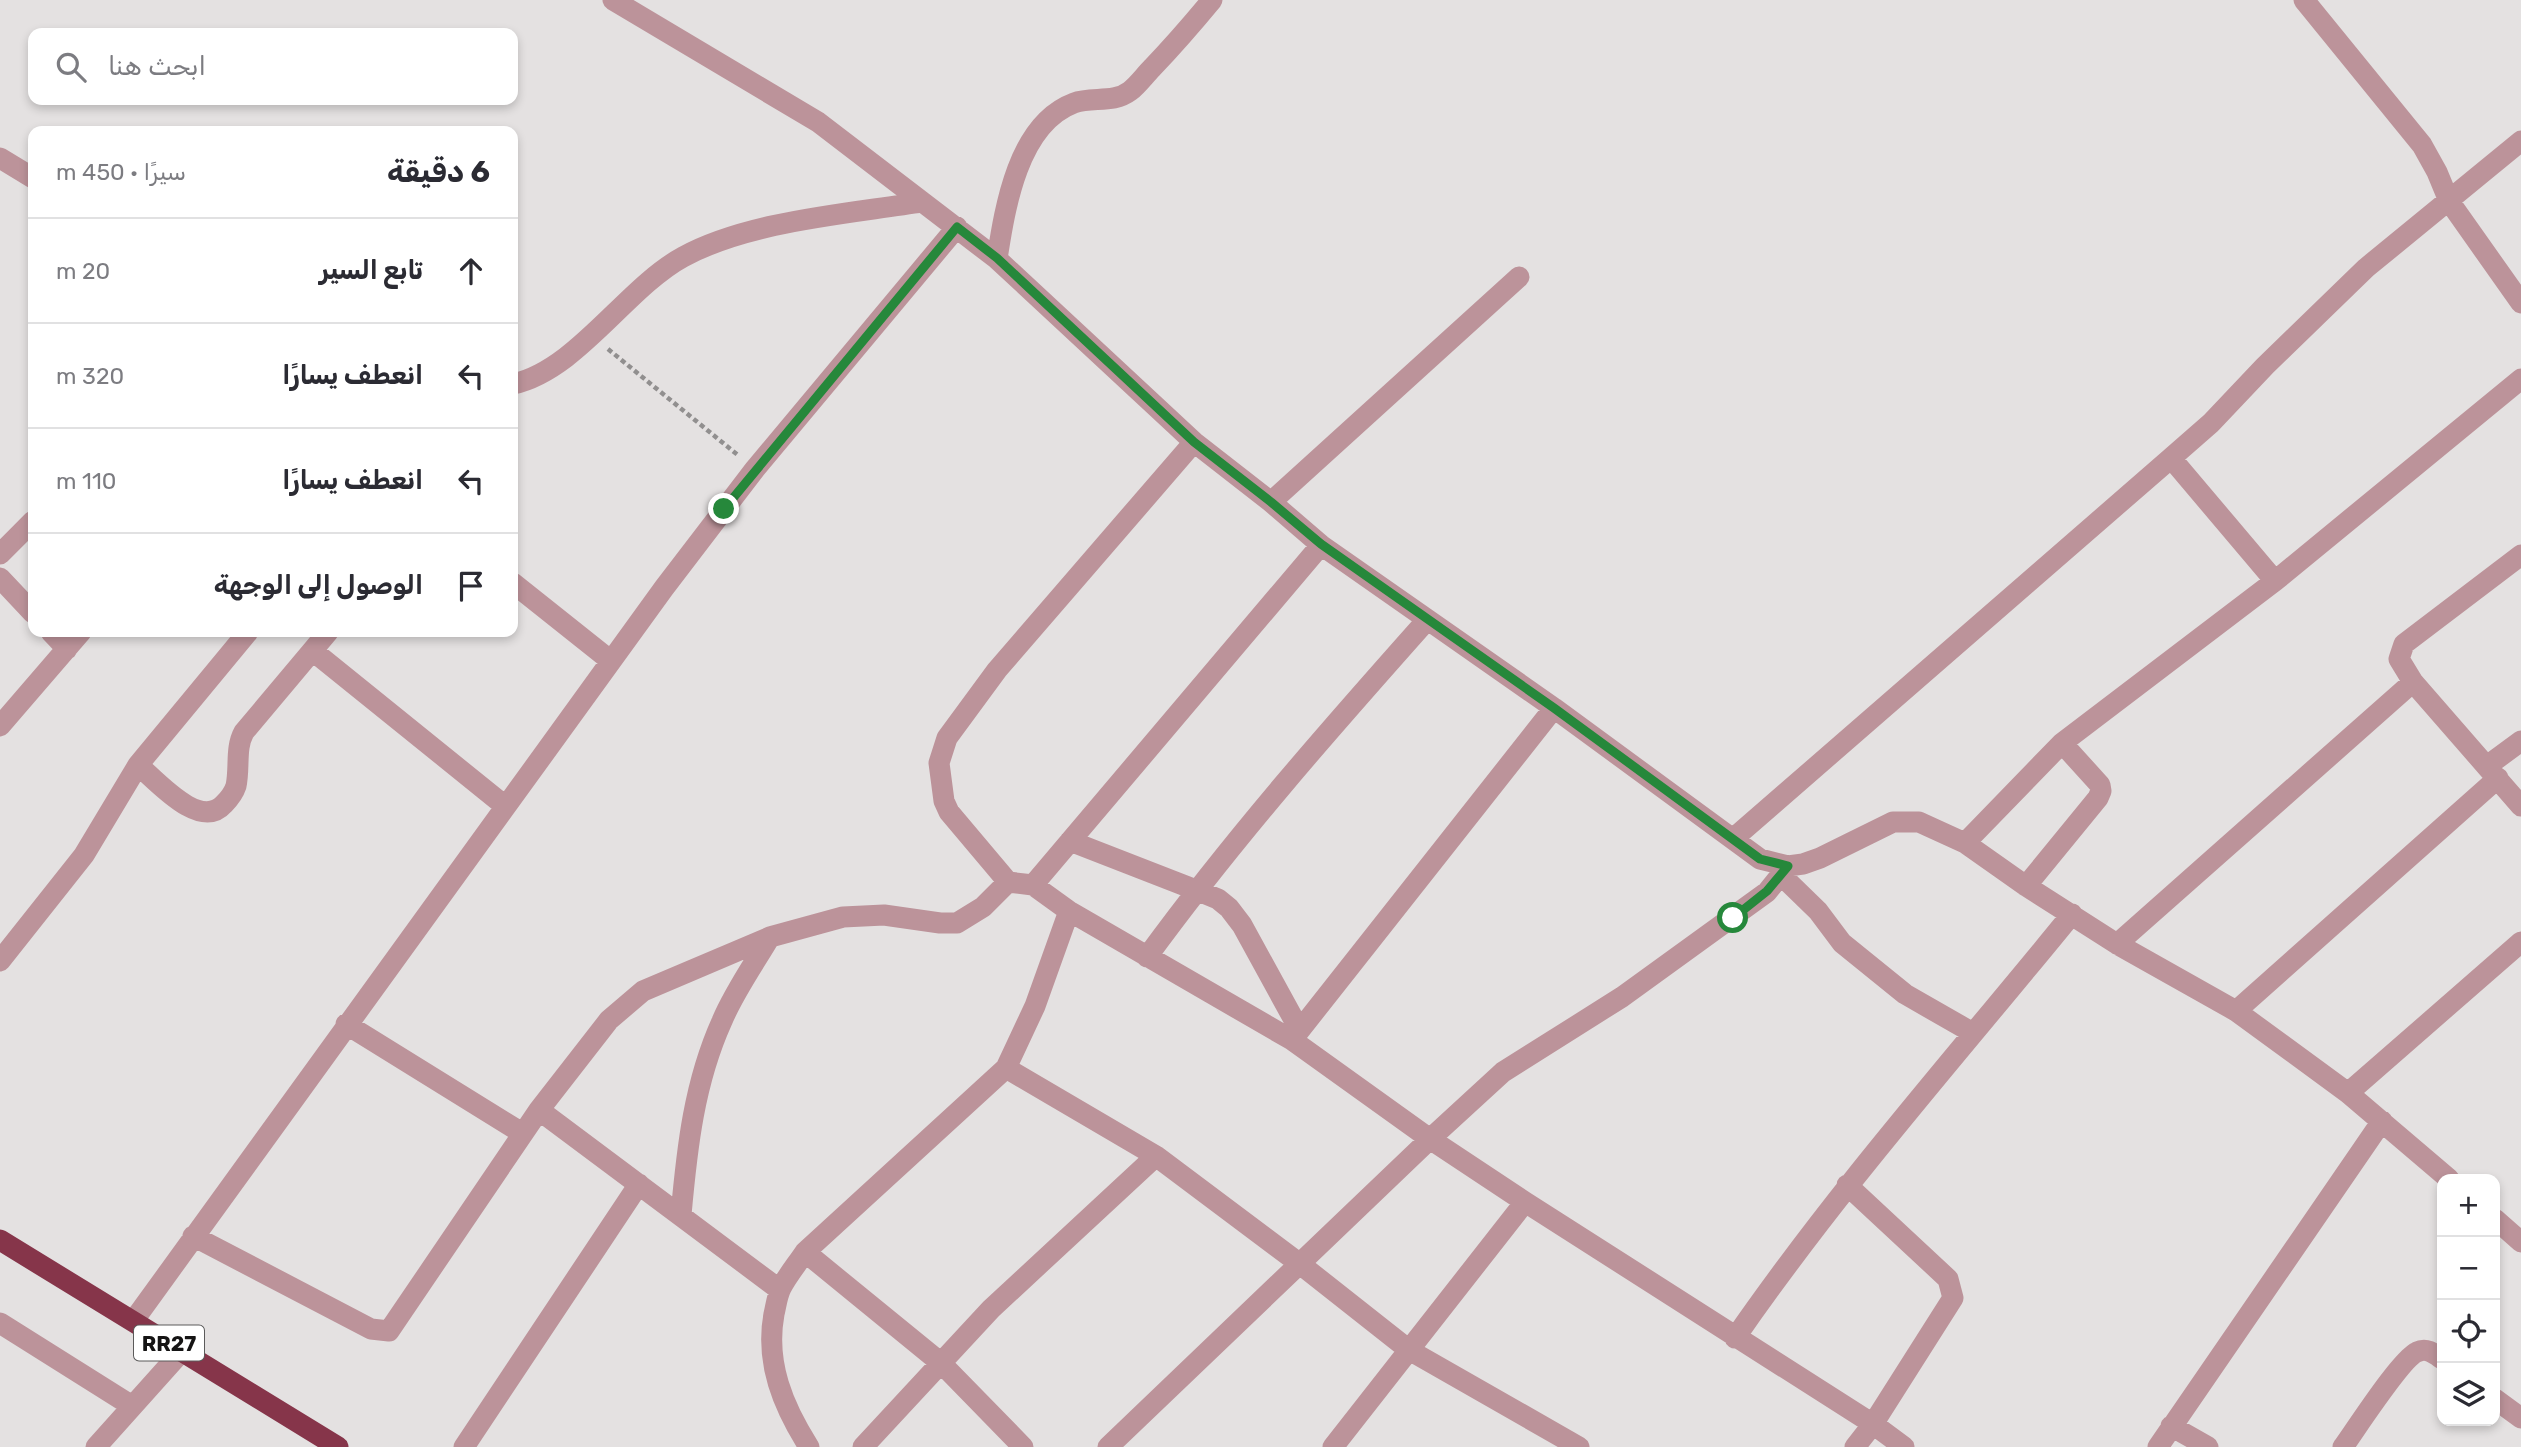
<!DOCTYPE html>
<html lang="ar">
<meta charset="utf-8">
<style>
:root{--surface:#fff;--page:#f7f7f7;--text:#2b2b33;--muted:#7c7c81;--line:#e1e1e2}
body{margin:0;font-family:Rubik,"Noto Sans Arabic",sans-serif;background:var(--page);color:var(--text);direction:rtl}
.controls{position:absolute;right:21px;bottom:21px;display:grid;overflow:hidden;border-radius:14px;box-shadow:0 4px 10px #0003}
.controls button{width:63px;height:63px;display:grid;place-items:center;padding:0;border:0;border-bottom:2px solid var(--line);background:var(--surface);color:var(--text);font:35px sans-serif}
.stop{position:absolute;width:21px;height:21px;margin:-16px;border:5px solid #26883b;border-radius:50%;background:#fff}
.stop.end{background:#26883b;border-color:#fff;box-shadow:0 2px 7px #0008}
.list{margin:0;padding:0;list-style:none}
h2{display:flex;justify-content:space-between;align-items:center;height:91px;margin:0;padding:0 28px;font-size:30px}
h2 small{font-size:23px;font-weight:400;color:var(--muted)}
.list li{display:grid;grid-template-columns:46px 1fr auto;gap:21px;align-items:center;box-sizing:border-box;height:105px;padding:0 28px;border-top:2px solid var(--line)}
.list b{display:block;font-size:26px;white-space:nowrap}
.list em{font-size:23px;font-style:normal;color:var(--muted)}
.icon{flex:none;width:38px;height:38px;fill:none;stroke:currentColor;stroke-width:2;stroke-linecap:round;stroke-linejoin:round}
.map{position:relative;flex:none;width:2521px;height:1447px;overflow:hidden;direction:ltr}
.search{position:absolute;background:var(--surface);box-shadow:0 4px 10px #0003;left:28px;top:28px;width:490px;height:77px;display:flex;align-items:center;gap:18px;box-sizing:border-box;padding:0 24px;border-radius:14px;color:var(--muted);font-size:26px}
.panel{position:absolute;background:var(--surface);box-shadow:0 4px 10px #0003;left:28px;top:126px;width:490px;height:511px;border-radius:14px;direction:rtl}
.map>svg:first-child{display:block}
</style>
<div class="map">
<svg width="2521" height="1447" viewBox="0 0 2521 1447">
<rect width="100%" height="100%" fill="#e4e1e1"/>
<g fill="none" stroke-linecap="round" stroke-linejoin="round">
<path stroke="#918f8f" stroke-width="4.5" stroke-dasharray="5 3.5" stroke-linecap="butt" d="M608,349L739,456"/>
<path stroke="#bc939a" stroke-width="21" d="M613,0L818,122L997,259L1194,442L1271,502L1321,545L1554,708L1760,859L1788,866L1803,864L1820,858L1893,822H1919L1965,843L2026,886L2117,944L2236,1011L2348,1093L2449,1179
M2304,0L2422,145L2437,172L2449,201L2521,303
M0,158L33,178
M997,259C1005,207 1018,124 1074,103C1092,96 1113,104 1130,91C1138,85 1145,75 1152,68C1173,46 1193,23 1212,0
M513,384C577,370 626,288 683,257C749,221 848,214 922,202
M2171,458L2211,423L2265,366L2366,268L2521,141
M1271,502L1519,277
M0,554L33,521
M2521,555L2404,644L2399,659L2413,682L2521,806
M0,578L33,613
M513,583L611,661
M51,632L67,649
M313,651L505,806
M0,726L81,632
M138,765C157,781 200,831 224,804C229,799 234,792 236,786C240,768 235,748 244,732L328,632
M2487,766L2521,741
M1734,838L2171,458L2275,581
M1070,841L1196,890L1218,899L1229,908L1242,925L1299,1029
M1965,843L2062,743L2275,581L2521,379
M1781,875L1818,911L1842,943L1905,994L1973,1033
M1008,882L949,812L944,801L939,763L947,738L997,670L1194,442
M1033,885L1321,545
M2026,886L2098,798L2101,791L2100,785L2062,743
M2117,944L2413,682
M1147,957C1233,839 1330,729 1427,620
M0,961L84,855L138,765L248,632
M2236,1011L2498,778
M346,1024L522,1133
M1292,1040L1554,708
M1006,1068L1156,1156L1300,1264L1409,1350L1579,1447
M2348,1093L2521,942
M539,1110L780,1290
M1847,1185L1948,1279L1953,1298L1873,1424L1855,1447
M681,1215C687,1148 694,1083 722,1021C734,992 754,964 770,937
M2495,1219L2521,1242
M193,1236L371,1329L389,1331L539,1110L609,1020L643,991L770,937L843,917L884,915L940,923H957L983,907L1008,882L1033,885L1069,911L1292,1040L1430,1139L1525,1202L1873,1424L1904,1447
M805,1252L941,1363L1023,1447
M134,1320L664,588L755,469L957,227
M0,1323L132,1406
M1735,1338C1838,1189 1958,1054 2072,914
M2495,1399L2521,1418
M2171,1426L2208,1447
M96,1447L182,1351
M464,1447L639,1184
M809,1447C783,1406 765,1363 774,1314C776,1306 777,1296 781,1288C787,1276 797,1264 805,1252L1006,1068L1035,1006L1069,911
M863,1447L991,1309L1156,1156
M1108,1447L1430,1139L1503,1072L1622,997L1767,892L1788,866
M1333,1447L1525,1202
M2158,1447L2382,1121
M2343,1447C2356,1429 2401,1359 2417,1352C2427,1347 2435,1354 2442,1359"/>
<path stroke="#86354a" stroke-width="21" d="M0,1240L338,1447"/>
</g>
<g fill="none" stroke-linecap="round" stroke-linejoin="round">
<path stroke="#26883b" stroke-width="9" d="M724,509L957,227L997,258L1194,442L1271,502L1321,544L1554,708L1760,859L1788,866L1767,891L1733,918"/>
</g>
<g text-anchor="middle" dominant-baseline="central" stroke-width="5" stroke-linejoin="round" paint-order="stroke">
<rect fill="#fff" stroke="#5b5a5a" stroke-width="2" x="134" y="1325.5" width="70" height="35" rx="5"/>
<g font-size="21" font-weight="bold" fill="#151414">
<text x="169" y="1343">RR27</text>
</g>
</g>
</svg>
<div class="controls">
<button>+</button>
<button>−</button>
<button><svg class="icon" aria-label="locate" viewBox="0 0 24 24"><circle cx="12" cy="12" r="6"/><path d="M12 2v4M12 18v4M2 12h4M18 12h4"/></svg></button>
<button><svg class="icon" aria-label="layers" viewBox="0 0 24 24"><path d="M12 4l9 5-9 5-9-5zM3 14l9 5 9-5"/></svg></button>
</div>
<div class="stop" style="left:1733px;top:918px"></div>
<div class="stop end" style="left:724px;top:509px"></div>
<div class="search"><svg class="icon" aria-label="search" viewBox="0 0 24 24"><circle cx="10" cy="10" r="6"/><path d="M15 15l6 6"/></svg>ابحث هنا</div>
<section class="panel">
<h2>6 دقيقة<small>سيرًا · 450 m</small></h2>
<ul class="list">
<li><svg class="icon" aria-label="ahead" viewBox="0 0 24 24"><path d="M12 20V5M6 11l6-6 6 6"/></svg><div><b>تابع السير</b></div><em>20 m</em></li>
<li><svg class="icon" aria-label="left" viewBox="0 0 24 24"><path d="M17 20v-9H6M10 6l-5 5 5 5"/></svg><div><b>انعطف يسارًا</b></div><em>320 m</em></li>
<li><svg class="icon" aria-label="left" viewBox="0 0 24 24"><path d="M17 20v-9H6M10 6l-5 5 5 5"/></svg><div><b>انعطف يسارًا</b></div><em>110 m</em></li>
<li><svg class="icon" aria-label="arrive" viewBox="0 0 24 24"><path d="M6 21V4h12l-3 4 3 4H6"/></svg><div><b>الوصول إلى الوجهة</b></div></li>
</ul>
</section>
</div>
